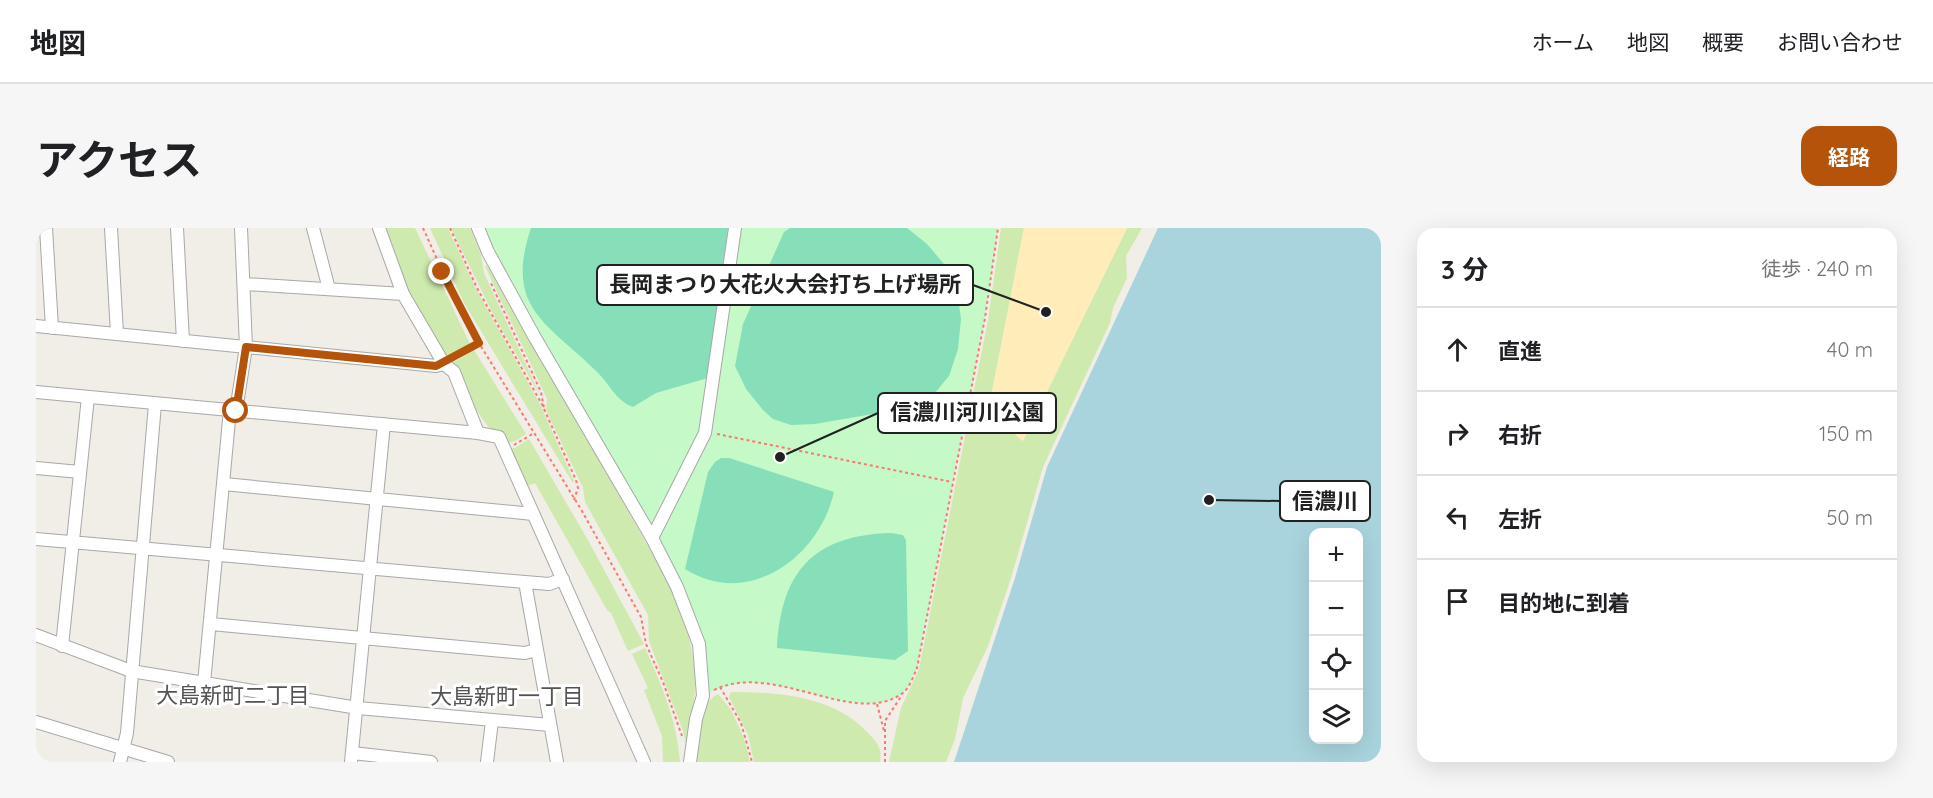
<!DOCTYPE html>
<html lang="ja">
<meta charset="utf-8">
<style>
:root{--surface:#fff;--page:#f6f6f6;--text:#202124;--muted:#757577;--line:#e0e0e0;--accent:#b45309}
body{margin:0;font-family:Quicksand,"Noto Sans JP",sans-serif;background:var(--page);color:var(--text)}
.controls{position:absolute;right:18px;bottom:18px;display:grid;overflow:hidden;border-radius:12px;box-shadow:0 6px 24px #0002}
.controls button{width:54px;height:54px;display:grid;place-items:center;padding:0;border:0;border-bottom:2px solid var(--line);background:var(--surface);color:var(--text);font:30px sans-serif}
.stop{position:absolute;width:18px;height:18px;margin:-14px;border:4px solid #b45309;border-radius:50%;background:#fff}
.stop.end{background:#b45309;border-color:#fff;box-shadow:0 2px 6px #0008}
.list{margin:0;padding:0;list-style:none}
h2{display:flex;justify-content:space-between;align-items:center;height:78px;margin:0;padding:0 24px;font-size:26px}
h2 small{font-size:20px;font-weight:400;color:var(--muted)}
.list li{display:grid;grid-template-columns:39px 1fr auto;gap:18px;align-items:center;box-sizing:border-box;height:84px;padding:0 24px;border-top:2px solid var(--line)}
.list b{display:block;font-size:22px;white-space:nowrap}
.list em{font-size:20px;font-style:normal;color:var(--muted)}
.icon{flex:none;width:33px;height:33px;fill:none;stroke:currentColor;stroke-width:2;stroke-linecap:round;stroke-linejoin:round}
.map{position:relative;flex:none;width:1345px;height:534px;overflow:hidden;border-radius:18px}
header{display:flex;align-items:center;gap:36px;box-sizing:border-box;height:84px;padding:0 30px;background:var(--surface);border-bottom:2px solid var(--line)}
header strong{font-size:28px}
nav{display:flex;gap:33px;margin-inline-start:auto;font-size:21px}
.intro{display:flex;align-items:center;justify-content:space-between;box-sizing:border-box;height:144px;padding:0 36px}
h1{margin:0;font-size:42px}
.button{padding:15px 27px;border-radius:18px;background:var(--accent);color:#fff;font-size:21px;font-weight:700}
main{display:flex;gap:36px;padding:0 36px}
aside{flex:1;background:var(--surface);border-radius:18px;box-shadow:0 6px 24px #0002}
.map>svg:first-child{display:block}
</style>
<header>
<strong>地図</strong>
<nav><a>ホーム</a><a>地図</a><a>概要</a><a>お問い合わせ</a></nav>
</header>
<div class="intro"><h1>アクセス</h1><a class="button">経路</a></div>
<main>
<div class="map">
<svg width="1345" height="534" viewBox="0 0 1345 534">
<rect width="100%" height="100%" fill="#f1ede7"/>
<path fill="#ceeaae" d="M350,0H379L434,116L409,130L372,64Z
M394,0H412L440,61L504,176L538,253L537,255L428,75Z
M415,0H434L445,27L448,45L505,169L458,88Z
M965,0H988L952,184L987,213L1091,0H1106L1090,28L1091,50L1077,80L1074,95L1007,239L975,350L952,418L927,470L919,511L910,534H853L865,480L883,441L952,92Z
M449,38H452L638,364C662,427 664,454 651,521L647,503L613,413L612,387L549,274L547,260L510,182L511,171Z
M438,122L490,206C484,210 477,217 469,213C449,204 426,156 413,137Z
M493,211L553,314L608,416L592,423L575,385L571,382L499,255L489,259L471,220H479Z
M609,420C626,457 641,493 644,534H627L626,508L608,462L612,460L596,426Z
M695,464C743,464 799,468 833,506C842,515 846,521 844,534H718L712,507L693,469Z
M682,466L695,482L708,510L714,534H659C662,512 660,477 682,466Z"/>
<path fill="#feedb8" d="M988,0H1091L987,213L952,184Z"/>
<path fill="#c6f9c8" d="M442,0H962L949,90L881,440C877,449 873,461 865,467C828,490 765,458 725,455C703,453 686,458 667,468L663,416L641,359Z"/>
<path fill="#87dfb9" d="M495,0H692L672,150L620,165L597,179C580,173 573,155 560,143C511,95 468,80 495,0Z
M754,0H871L891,16L908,36L921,62L925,91L922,121L913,148L889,177L779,196L755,197L737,191L727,182L710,161L699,138L707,96L748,4Z
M685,230H693L798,264C783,330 712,381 649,341L672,244L679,234Z
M855,305L867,307L870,312L872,423L859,432L741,420C745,344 777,307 855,305Z"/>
<path fill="#a9d4de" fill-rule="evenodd" d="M1122,0H1345V534H918L979,350L1011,239ZM1278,304H1322V512H1278Z"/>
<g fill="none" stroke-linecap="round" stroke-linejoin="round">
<g stroke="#a8a8a8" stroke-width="14">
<path id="minor" d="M10,0L16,100
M75,0L81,106
M141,0L147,113
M277,0L293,61
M343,0L367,66L408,136L418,144L442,205
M442,0L452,24L498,108L616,310L641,359L663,416L667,468L660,491L654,534
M209,56L367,66
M0,98L400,138L408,136
M0,164L442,205L463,209L608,534
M200,183L210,119L205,0
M0,240L44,244
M188,256L497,286
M616,310L669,205L699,0
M0,311L489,354L513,356L527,351
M489,354L521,534
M175,396L489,425L500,422
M0,407L95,443L322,480L514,497
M26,418L52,169
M168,455L194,182
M0,494L132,534
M317,525L395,534
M84,534L91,505L119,176
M315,534L348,196
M451,534L456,493"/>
</g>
<path stroke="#f97971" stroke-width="2" stroke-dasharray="3 3" stroke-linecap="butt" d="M387,0L421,76L443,115L546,283L605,389L610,416L627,454L646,508
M414,0L441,60L508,180L505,164L454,53
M418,130L443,115
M508,181L540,252L542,260L538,272
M681,206L916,254
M478,217L498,205
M684,459L705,495L716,534
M678,462C737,433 815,498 864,467C873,462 877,449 881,440L949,90L962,0
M841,476L848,503
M849,534V493L866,467"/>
<use href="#minor" stroke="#fff" stroke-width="12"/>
</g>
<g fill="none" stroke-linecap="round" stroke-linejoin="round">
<path stroke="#b45309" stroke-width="8" d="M200,183L210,119L400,138L443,115L406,44"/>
</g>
<g text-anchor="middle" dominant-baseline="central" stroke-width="6" stroke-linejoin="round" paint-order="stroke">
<g font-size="22" fill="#545454" stroke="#fff">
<text x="197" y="467">大島新町二丁目</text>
<text x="471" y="468">大島新町一丁目</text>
</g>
</g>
<path fill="none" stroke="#212121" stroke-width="2" d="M1010 84L937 57M744 229L842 185M1173 272L1244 273"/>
<g fill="#212121" stroke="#fff" stroke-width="2">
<circle cx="1010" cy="84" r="6"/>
<circle cx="744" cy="229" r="6"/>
<circle cx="1173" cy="272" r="6"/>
</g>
<g fill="#fff" stroke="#212121" stroke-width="2">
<rect x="561" y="37" width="376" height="40" rx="6"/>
<rect x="842" y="165" width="178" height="40" rx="6"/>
<rect x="1244" y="253" width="90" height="40" rx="6"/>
</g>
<g font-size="22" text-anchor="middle" font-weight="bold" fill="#212121">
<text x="749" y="64">長岡まつり大花火大会打ち上げ場所</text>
<text x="931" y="192">信濃川河川公園</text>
<text x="1289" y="281">信濃川</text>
</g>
</svg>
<div class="controls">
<button>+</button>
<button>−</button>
<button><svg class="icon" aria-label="locate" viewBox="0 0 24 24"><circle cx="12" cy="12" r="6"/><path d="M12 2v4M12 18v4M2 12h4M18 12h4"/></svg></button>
<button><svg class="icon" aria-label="layers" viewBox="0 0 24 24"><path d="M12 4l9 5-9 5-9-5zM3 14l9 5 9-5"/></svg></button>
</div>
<div class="stop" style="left:200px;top:183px"></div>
<div class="stop end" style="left:406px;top:44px"></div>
</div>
<aside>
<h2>3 分<small>徒歩 · 240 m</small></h2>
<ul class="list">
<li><svg class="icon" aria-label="ahead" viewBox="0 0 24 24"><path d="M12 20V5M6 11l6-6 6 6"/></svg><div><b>直進</b></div><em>40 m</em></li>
<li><svg class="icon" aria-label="right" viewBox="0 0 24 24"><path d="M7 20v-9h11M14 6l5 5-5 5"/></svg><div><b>右折</b></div><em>150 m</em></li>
<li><svg class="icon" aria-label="left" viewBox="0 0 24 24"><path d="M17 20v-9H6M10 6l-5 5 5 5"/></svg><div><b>左折</b></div><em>50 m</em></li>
<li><svg class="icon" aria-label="arrive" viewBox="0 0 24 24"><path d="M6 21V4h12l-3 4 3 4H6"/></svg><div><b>目的地に到着</b></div></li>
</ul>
</aside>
</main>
